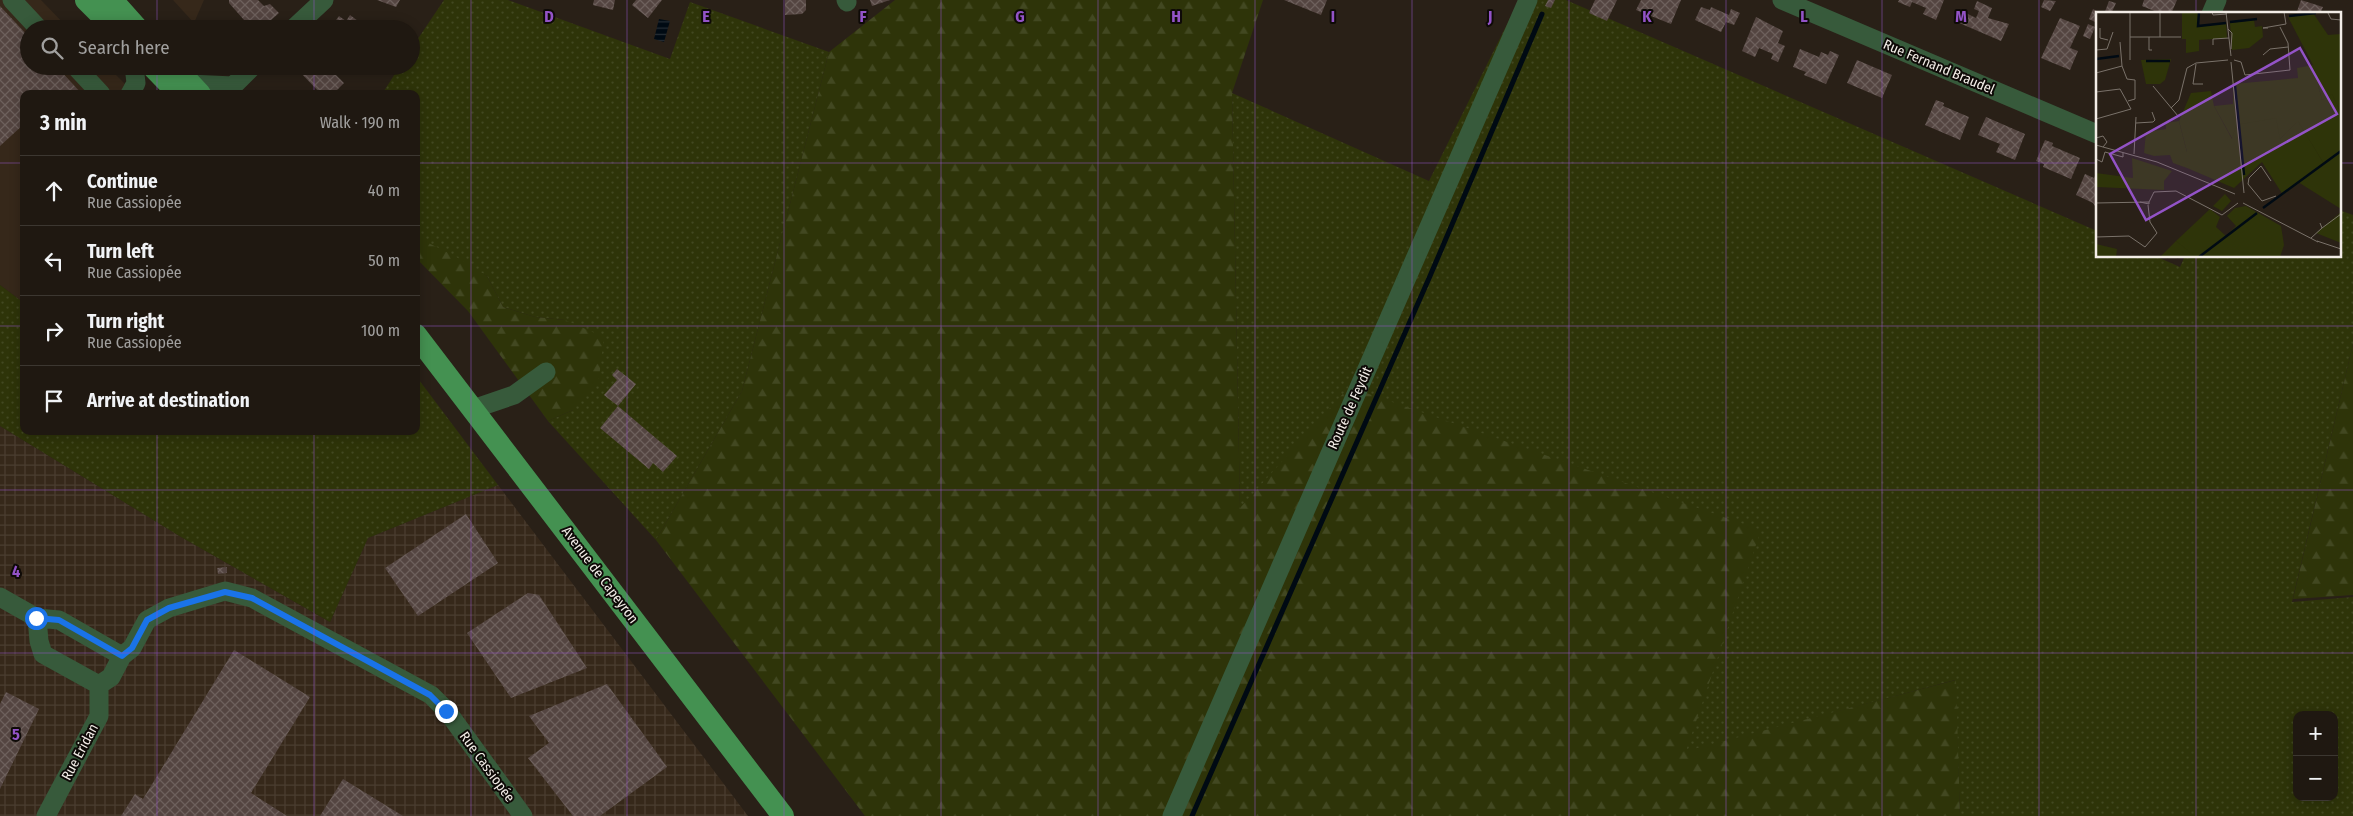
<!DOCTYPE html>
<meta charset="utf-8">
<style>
:root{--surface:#1f1811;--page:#2c251f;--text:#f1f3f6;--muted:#a1a09f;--line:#3c3731}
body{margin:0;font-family:"Fira Sans Condensed",sans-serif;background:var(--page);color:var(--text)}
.controls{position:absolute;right:15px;bottom:15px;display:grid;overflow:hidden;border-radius:10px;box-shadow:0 2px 12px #0003}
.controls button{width:45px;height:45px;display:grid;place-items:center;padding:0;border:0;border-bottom:1px solid var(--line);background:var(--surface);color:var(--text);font:25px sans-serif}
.stop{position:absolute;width:15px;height:15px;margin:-11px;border:4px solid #1a73e8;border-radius:50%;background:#fff}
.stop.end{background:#1a73e8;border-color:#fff;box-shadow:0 1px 5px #0008}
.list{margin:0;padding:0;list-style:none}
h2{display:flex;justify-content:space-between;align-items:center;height:65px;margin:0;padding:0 20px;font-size:21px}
h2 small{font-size:16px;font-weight:400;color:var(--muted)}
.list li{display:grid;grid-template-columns:32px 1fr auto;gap:15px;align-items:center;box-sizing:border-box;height:70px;padding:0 20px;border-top:1px solid var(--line)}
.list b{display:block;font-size:19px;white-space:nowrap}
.list p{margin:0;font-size:16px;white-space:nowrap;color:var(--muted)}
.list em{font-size:16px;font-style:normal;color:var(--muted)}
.icon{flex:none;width:28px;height:28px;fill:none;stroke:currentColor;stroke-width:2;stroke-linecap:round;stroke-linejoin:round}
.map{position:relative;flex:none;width:2353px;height:816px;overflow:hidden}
.search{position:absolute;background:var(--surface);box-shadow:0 2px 12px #0003;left:20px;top:20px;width:400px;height:55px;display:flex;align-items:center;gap:12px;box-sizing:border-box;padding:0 18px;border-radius:28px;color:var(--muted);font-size:19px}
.panel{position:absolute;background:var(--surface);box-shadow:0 2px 12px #0003;left:20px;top:90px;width:400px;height:345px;border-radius:10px}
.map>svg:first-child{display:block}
</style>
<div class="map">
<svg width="2353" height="816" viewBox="0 0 2353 816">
<defs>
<pattern id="industrial-grid" width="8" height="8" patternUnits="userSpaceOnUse" patternTransform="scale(1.25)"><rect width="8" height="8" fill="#36281a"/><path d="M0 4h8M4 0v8" fill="none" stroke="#4a3d30"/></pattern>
<pattern id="grass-dots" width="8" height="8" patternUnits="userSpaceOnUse" patternTransform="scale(1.25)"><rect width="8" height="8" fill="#2e3409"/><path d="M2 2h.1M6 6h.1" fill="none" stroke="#424821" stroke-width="1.8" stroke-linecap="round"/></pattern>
<pattern id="forest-firs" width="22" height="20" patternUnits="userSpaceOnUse" patternTransform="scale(1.25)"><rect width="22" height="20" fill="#2e3409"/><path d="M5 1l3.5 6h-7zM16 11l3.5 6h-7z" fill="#424821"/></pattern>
<pattern id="water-rules" width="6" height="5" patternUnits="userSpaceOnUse" patternTransform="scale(1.25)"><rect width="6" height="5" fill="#000a13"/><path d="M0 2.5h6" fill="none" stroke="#262e35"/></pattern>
<pattern id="building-cross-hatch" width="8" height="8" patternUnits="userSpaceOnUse" patternTransform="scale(1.25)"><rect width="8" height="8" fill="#544541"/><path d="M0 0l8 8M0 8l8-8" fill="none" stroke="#6d605c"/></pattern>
</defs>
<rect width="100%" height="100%" fill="#292017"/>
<path fill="#36281a" d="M0,0H41L69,29H29V66H107L135,94H24V303L0,285Z
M173,0H204L194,23Z"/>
<path fill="url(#industrial-grid)" d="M0,426L181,537L330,622L368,538L498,485L748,816H0Z"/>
<path fill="url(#grass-dots)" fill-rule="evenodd" d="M444,0H508L670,59L690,2L829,52L742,391L656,540L548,421L573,410L565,320L535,317L503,307L487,276L418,239L416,240V94H382L400,66H411V49Z
M1519,0H1566L2097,231V256H2155L2180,267L2185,256H2339V210L2353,215V344L2292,602L2353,597V816H1960L1955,680L1686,752L1240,509L1232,93L1429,181ZM2297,715H2334V797H2297Z
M0,285L24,303V431H416V376L498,485L368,538L330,622L181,537L0,426Z"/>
<path fill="url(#forest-firs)" d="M895,0H1263L1232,93L1240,508L1349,387L1761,530L1686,751L1956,680L1960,816H865L656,540L742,391L829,52Z
M418,238L453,255L487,276L503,307L535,317L565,320L604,337L599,378L573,410L548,421L468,311L416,258Z
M2353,344V595L2293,599Z"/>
<path fill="url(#water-rules)" d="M659,19L670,21L664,42L654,39Z"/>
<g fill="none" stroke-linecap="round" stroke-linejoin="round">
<path stroke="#000a13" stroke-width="5" d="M1192,816L1430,276L1542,14"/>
</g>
<path fill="url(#building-cross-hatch)" d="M229,0H258L264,6L270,4L279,13L261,29H252L229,3Z
M377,0H400L396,7Z
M594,0H615L613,10L593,5Z
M636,0H662L648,18L632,5Z
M785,0H806V10L802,14L785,15Z
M870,0H890L872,6Z
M1284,0H1327L1321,15Z
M1548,0H1555L1551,8L1545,6Z
M1595,0H1617L1607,21L1589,13Z
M1641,0H1681L1671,24L1636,10Z
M1899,0H1944L1936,20L1923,14L1926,8L1912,2L1910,7L1898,2Z
M2044,0L2056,1L2050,11L2041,7Z
M2144,0H2177L2171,14H2162L2142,6Z
M2301,0L2323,7L2320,14H2296Z
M1977,1L1992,8L1988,18L2009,24L2001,41L1957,22L1962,11L1976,18L1979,11L1974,9Z
M2109,1L2116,3L2111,14H2104Z
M0,6L29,37V66H56L82,94H24V124L0,146Z
M1701,7L1710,10L1711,7L1729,15L1731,9L1740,13L1734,25L1726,22L1721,32L1695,20Z
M2093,9L2103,14H2097V23L2089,19Z
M350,15L366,27L369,29H333L331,27L339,16L346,21Z
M1756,17L1783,31L1778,43L1785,46L1778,62L1771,59L1773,54L1759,48L1755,57L1742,51Z
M2060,18L2080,26L2070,48L2078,51L2070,70L2041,58Z
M2088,24L2095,27L2090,39L2083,36Z
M1800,49L1819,57L1821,52L1828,55L1830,51L1839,55L1826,84L1804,75L1806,72L1793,67Z
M1857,60L1892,75L1882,98L1847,83Z
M303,66H327L344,83L333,94H321L298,70Z
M1936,100L1944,103L1943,106L1969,117L1960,140L1925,125Z
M1986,117L2025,134L2015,160L1996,152L2000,144L1978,135Z
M2045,140L2053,143L2052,146L2080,158L2071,179L2043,167L2044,164L2036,161Z
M2097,172V209L2093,203L2076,195L2085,174L2094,178Z
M617,369L636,384L618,406L604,395L617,380L612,375Z
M618,406L677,456L663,472L653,463L649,469L600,428Z
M466,514L498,563L418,616L385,568Z
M227,567V573L218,574L217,568Z
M528,593L539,595L587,668L511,698L467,633Z
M234,650L310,697L251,793L287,816H121L135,794L143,799Z
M607,684L667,767L600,816H573L528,758L549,743L529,716Z
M6,692L39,709L0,789V704Z
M343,779L403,816H320Z"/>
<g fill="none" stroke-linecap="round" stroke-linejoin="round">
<path stroke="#375a3b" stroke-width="19" d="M12,0L39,29
M846,0L847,2
M1782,0L2097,134
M2211,14L2217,0
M293,29L324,0
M75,66L101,94
M190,84L233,86
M130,94L136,83L134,66
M232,94L233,86L253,66
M473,409L514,395L546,372
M0,597L37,618L59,620L122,656L111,677L99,685L43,654L39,641L37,618
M122,656L132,648L147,620L169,608L225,591L252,598L431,695L447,711L523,816
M46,816L99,716V685
M1172,816L1528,0"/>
<path stroke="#449151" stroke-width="22" d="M86,0L115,29
M112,0L138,29
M152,66L179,94
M174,66L200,94
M416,335L783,816"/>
</g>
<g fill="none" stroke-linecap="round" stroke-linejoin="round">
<path stroke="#1a73e8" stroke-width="6" d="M36,618L59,620L122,656L132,648L147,620L169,608L225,592L252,598L430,695L446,711"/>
</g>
<path fill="none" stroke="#9353c7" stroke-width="1" stroke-opacity="0.55" d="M157,0V29M314,0V29M471,0V816M627,0V816M784,0V816M941,0V816M1098,0V816M1255,0V816M1412,0V816M1569,0V816M1726,0V816M1882,0V816M2039,0V816M2196,0V14M157,66V94M314,66V94M0,163H24M416,163H2097M2339,163H2353M2196,256V816M0,326H24M416,326H2353M157,431V816M314,431V816M0,490H2353M0,653H2353"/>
<g text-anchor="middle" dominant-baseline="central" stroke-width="4" stroke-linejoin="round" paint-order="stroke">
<g font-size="14" fill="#f3ede7" stroke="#0e0a07">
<text transform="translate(1939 67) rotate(23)">Rue Fernand Braudel</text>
<text transform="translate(1350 408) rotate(-66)">Route de Feydit</text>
<text transform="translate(600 575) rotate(53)">Avenue de Capeyron</text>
<text transform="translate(80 752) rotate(-62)">Rue Eridan</text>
<text transform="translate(487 767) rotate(54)">Rue Cassiopée</text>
</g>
</g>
<g transform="translate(2096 12)">
<rect width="245" height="245" fill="#292017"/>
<path d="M217,53L226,88L236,81L245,101V197L202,170L228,152L202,110L184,127L137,128L118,94L137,92V72L202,66L201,56ZM83,109L91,140V156L77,151L74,143L58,144L48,141L50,120L70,117V111ZM36,146L76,159L68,169V178L1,175L0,161L37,166ZM245,200V231L220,221ZM80,229L101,244L64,245Z" fill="#2e3409"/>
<path d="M217,1L232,23L245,22V101L236,82L226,88L217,53L192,5ZM75,47L69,68L64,72H50L45,48ZM115,79L118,94L136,127L140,113L180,106L184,127L202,109L228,152L187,183L166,150L138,176L91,156V140L83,109L95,81ZM129,182L135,189L126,199L117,194ZM150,194L185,214L188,233L184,245H100L80,229L114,197L124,205L120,215L130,224L140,214L131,204L139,196ZM0,232L21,237L20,245H0Z" fill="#2e3409"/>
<path d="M86,0H103V14L130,10L131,26L103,28V39L90,41V27H86ZM158,8L159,15L166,14L167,25L153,36L136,38L134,11Z" fill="#2e3409"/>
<path fill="none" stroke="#000a13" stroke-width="2.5" d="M103,0L102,14L130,11M193,4L220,1M134,10L161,7M0,47L23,44M50,49H74M139,74L148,163M167,196L245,139M103,245L161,201"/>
<path fill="none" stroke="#7a726a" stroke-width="1" d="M116,0L117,3L131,2M130,0L135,44M232,1L235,7L245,8M4,16V26L12,28M172,16H167L190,12L188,0M132,17L136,21L135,37M34,25H85M53,25V38H56M64,25V0M117,33V27L133,26M0,38L11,37L17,20M167,43L174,37L192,35M34,48V0M138,48L145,50L149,63L194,58L192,31L184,15M135,50L148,181M100,52L97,72H107M26,54L31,67L39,68V87L32,89M0,61L26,54L24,30M57,74L82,104M0,80L24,77L35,97L0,107M75,96L83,88L91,56L100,51L132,48M40,111L57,110L59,108L56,100M0,126L7,124L11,130L7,135L0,133M7,135L61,150L139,182M38,142L40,105M0,147L6,150L9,140L27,145V141M175,169L165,154L153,166L152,172L166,189L180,184M0,184V218M53,190L58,180L80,179L126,203L142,191M0,191L53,190V192L44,190M147,191L222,230M226,216L245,202M0,225L33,224L49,235L61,221L54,210L52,193M215,226L226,216L224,211M221,229L245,237"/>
<path fill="#9353c7" fill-opacity="0.15" stroke="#9353c7" stroke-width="2.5" d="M204,36L241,102L50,208L14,142Z"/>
<rect width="245" height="245" fill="none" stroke="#f3ede7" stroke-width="2.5"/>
</g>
<g font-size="16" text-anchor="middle" font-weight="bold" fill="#9353c7" stroke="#0e0a07" stroke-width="4" stroke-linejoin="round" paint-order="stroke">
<text x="549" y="22">D</text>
<text x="706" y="22">E</text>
<text x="863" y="22">F</text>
<text x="1020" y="22">G</text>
<text x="1176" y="22">H</text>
<text x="1333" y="22">I</text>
<text x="1490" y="22">J</text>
<text x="1647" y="22">K</text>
<text x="1804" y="22">L</text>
<text x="1961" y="22">M</text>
<text x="16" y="577">4</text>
<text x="16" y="740">5</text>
</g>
</svg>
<div class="controls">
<button>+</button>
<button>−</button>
</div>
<div class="stop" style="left:36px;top:618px"></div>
<div class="stop end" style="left:446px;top:711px"></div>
<div class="search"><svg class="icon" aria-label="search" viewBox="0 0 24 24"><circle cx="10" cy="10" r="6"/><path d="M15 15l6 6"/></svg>Search here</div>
<section class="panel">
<h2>3 min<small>Walk · 190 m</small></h2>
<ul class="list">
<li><svg class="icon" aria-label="ahead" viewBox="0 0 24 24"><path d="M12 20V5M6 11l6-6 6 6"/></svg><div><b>Continue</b><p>Rue Cassiopée</p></div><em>40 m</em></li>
<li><svg class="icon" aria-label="left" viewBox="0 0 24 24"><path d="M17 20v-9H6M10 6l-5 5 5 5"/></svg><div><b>Turn left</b><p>Rue Cassiopée</p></div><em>50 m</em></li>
<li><svg class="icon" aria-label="right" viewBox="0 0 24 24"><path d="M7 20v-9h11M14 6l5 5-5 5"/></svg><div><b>Turn right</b><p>Rue Cassiopée</p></div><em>100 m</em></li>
<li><svg class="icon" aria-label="arrive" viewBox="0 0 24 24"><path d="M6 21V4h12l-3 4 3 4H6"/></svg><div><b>Arrive at destination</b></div></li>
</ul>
</section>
</div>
